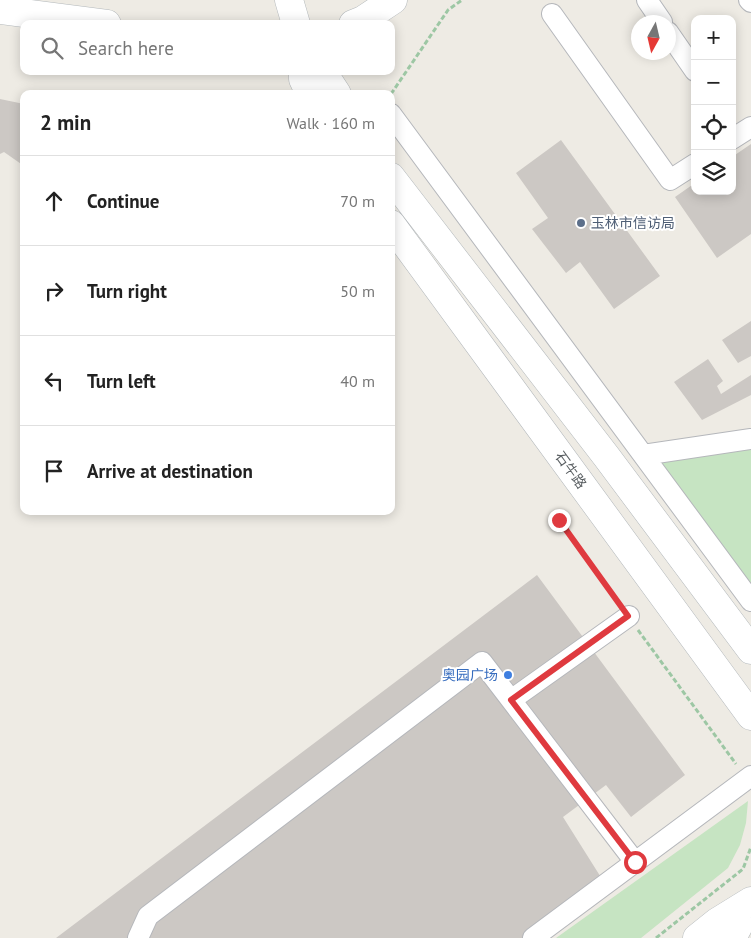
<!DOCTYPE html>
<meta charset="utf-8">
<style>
:root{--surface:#fff;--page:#f2f2f2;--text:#222;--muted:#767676;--line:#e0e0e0}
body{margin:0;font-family:"PT Sans","Noto Sans SC",sans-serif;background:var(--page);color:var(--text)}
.controls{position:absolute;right:15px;top:15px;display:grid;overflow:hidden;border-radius:10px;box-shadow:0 2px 12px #0003}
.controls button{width:45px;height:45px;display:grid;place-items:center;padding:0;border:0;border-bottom:1px solid var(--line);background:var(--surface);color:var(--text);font:25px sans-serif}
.compass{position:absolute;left:631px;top:15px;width:45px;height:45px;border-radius:50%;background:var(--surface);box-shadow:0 2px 12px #0003;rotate:188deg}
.stop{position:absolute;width:15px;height:15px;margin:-11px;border:4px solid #df3a3f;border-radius:50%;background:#fff}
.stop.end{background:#df3a3f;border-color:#fff;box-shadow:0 1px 5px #0008}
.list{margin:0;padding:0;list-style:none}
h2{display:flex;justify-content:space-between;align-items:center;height:65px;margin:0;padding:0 20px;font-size:21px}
h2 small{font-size:16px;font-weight:400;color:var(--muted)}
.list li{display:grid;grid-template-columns:32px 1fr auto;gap:15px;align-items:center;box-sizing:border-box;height:90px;padding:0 20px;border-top:1px solid var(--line)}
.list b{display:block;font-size:19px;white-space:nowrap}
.list em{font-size:16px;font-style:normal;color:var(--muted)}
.icon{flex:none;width:28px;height:28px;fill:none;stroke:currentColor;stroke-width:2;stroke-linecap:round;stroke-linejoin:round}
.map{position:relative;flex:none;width:751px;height:938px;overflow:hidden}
.search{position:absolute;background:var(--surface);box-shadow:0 2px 12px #0003;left:20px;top:20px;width:375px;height:55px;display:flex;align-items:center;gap:12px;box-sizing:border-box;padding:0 18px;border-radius:10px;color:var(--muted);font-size:19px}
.panel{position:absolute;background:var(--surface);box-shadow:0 2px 12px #0003;left:20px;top:90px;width:375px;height:425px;border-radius:10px}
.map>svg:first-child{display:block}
</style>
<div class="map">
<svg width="751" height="938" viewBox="0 0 751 938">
<rect width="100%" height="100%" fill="#eeebe4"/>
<path fill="#c6e4c2" d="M751,448V588L656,462Z
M748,801L746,823L740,845L728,868L641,938H556Z"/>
<path fill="#ccc8c4" d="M0,99L24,104V166L4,152L0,154Z
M561,140L660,276L614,309L580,262L566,273L532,229L548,218L516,173Z
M751,144V234L717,258L675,197L695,183V191H732V157Z
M751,321V356L738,363L722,340Z
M708,359L723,381L717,386L721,394L751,375V395L702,420L674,382Z
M537,575L685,775L631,817L606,785L563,817L602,879L523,938H56Z"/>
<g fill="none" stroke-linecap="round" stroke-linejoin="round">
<g stroke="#b5b7bb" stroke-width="22">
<path id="street" d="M647,0L662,22
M749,0L751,2
M552,14L670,180L695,164
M668,32L695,71
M391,114L751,601
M732,139L751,127
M643,455L751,439
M511,700L629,616
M138,938L148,916L482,662L635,862
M533,938L751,776"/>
</g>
<g stroke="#b3b8bb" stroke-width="29">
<path id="secondary" d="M289,0L296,24
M0,10L107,24
M353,24L363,20L393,0
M303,71V79L310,94
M322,71L337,94
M391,177L606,456L751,650
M391,224L751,716
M697,938L717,922L751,901
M732,938L751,903"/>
</g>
<path stroke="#9dc7a4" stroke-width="3" stroke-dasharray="5 2.5" stroke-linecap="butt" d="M391,94L448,10L462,0
M559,520L619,603
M638,630L736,764
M656,938L743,869L751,847"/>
<use href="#street" stroke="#fff" stroke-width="20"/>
<use href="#secondary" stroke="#fff" stroke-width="28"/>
</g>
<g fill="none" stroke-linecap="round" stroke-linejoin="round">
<path stroke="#df3a3f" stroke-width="6" d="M559,520L628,616L511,700L635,862"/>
</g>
<circle fill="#5c6f8a" stroke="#fff" stroke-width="2" cx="581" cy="223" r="5"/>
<circle fill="#3f7fe0" stroke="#fff" stroke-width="2" cx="508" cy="675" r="5"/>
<g text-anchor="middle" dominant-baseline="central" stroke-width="4" stroke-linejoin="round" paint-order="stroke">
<g font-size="14" fill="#4e5e75" stroke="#fff" text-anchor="start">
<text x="591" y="223">玉林市信访局</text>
</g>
<g font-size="14" fill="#5c6164" stroke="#fff">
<text transform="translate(571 470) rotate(54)">石牛路</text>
</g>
<g font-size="14" fill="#366cbe" stroke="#fff" text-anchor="end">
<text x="498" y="675">奥园广场</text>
</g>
</g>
</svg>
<div class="controls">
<button>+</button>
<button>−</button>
<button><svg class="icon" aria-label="locate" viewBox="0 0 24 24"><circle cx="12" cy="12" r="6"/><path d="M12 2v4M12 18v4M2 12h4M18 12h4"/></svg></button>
<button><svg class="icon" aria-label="layers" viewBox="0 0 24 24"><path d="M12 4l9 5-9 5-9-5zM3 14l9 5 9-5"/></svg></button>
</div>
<svg class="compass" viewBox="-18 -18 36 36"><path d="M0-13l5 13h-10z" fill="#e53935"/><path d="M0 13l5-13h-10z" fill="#767676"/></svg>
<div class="stop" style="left:635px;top:862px"></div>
<div class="stop end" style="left:559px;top:520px"></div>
<div class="search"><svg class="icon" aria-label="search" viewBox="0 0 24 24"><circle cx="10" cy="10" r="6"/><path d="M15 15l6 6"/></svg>Search here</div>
<section class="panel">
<h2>2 min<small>Walk · 160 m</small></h2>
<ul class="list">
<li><svg class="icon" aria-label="ahead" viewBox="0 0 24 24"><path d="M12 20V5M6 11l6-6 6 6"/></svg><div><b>Continue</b></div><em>70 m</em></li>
<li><svg class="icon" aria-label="right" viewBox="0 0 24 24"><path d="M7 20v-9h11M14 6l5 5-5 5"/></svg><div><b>Turn right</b></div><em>50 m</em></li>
<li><svg class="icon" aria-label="left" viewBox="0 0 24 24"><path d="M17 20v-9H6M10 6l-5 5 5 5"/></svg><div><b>Turn left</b></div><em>40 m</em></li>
<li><svg class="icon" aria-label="arrive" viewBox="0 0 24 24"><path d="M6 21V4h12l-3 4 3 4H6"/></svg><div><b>Arrive at destination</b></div></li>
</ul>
</section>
</div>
